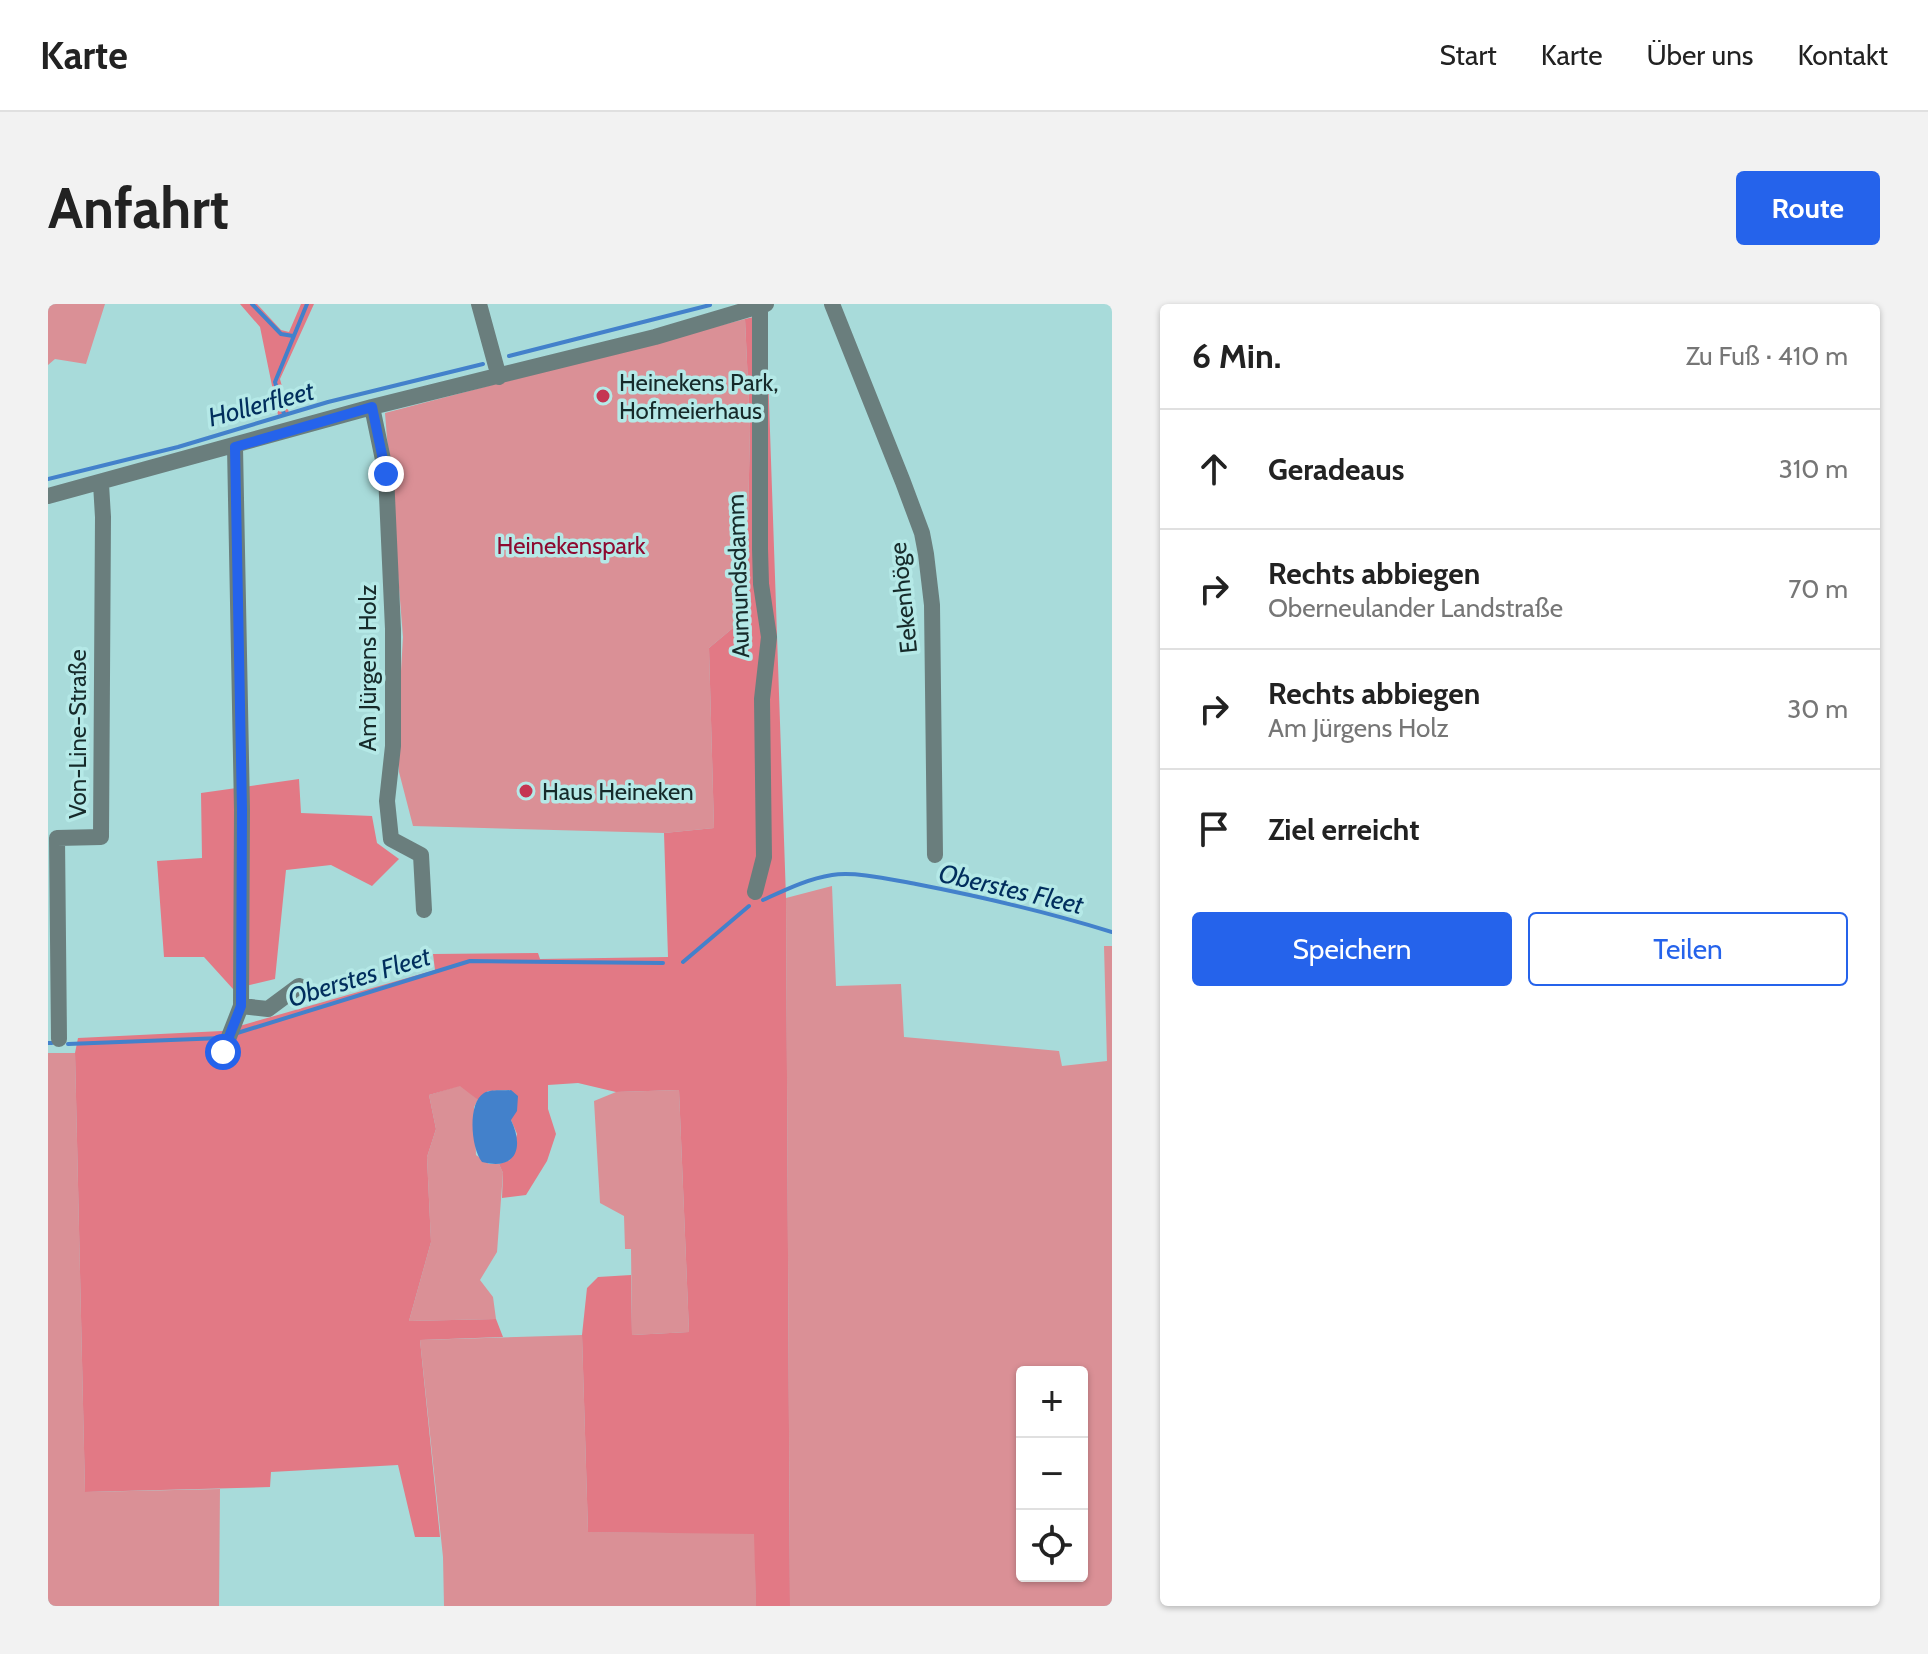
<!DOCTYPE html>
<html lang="de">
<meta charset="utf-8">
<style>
:root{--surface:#fff;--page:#f2f2f2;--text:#222;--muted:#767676;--line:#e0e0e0;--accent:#2563eb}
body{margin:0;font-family:Cabin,sans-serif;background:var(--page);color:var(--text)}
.controls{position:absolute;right:24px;bottom:24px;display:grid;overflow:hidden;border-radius:8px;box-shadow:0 2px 6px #0004}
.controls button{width:72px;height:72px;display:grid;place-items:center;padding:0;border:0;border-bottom:2px solid var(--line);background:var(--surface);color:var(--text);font:40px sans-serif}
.stop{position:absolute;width:24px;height:24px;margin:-18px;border:6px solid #2563eb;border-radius:50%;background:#fff}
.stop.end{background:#2563eb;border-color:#fff;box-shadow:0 2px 8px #0008}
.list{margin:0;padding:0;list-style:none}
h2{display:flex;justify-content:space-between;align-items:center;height:104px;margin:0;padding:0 32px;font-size:34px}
h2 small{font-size:26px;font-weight:400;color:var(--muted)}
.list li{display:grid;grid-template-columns:52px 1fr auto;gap:24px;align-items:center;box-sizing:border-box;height:120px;padding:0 32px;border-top:2px solid var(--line)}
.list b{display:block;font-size:30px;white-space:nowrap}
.list p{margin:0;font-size:26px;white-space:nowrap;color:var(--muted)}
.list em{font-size:26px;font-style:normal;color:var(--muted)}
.actions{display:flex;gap:16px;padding:24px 32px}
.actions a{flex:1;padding:18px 0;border:2px solid var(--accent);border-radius:8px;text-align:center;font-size:28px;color:var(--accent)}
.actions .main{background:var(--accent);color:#fff}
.icon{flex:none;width:44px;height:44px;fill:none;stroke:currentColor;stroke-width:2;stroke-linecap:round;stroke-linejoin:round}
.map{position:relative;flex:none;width:1064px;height:1302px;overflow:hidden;border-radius:8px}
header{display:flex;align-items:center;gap:48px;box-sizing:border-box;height:112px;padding:0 40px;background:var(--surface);border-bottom:2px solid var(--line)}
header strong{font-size:38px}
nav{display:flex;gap:44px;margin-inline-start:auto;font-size:28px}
.intro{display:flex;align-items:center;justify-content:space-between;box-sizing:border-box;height:192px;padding:0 48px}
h1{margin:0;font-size:56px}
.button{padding:20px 36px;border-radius:8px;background:var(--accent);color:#fff;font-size:28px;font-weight:700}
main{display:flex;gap:48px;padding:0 48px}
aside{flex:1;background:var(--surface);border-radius:8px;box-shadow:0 2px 6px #0004}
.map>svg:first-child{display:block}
</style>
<header>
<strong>Karte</strong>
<nav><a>Start</a><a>Karte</a><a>Über uns</a><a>Kontakt</a></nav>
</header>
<div class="intro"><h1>Anfahrt</h1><a class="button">Route</a></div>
<main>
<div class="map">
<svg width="1064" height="1302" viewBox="0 0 1064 1302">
<rect width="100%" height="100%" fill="#a8dbda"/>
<path fill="#da9096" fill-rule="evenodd" d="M0,0H57L38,60L7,55L0,61Z
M697,15L702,124L698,313L661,344L666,524L616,529L365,522L351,468V401L355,333L337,109Z
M784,582L788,682L853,680L856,733L1011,747L1014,762L1059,757L1056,642H1064V1302H742L738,594ZM974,1068H1034V1272H974Z
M0,749H27L37,1188L172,1185L171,1302H0Z
M413,781L430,796L426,803L428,851L441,860H451L455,869L449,948L432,976L445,993L448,1015L361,1017L383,938L379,853L388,825L381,791Z
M631,786L641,1028L584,1031L583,945H577L576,912L552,899L546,797L568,788Z
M534,1031L540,1228L707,1229L708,1302H396L395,1253L372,1036Z"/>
<path fill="#e27985" d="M192,0H209L233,26L241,28L253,0H266L232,75L241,109L230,111L212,23Z
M718,10L738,594L742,1302H708L706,1230L540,1228L534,1031L539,984L550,973L583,971L584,1031L641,1028L631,786L568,788L530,779L500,781V805L508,830L499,857L478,891L454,894L455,869L451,860L462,856L469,830L463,816V786L440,787L430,796L412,782L381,791L388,825L379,853L383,938L361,1017L448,1015L455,1033L372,1036L392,1233H367L350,1161L223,1168L222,1183L37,1188L27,749L30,734L174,727L387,666L385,650L490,649L492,655L620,653L616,529L666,524L661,344L698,313L702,124L697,15Z
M251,475L253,509L324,512L329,539L351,555L324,582L283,561L238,566L227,675L185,685L156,653H116L109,557L154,554L153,489Z"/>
<path fill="#4381cb" d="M463,786L470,792L469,807L463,816C476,843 469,867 434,858C423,845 419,799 436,789C443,785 454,787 463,786Z"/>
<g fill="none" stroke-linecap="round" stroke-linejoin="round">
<path stroke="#4381cb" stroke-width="4" d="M204,0L233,30L245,32
M461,52L662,1
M236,110L227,78L259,0
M0,175L130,143L280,98L435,60
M715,596C737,586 759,575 784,571C807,567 845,576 868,580C935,593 999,608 1064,628
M635,658L701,602
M186,730L422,657L615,659
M0,739H4
M20,740L174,734"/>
<path stroke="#6a7e7d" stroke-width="16" d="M431,0L451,73
M784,0L855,178L874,229L878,250L884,301L887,551
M324,103L338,170L345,325V442L339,497L343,535L373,551L376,606
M187,143L194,506L193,702L220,705L251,682
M0,192L324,103L607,33L718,0
M707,588L716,553L714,395L721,333L713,280L712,245V2
M11,735L9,534L53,533L55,213L53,180
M175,748L193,702"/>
</g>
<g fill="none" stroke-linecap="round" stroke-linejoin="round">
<path stroke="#2563eb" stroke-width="10" d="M175,748L193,702L194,506L187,143L324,103L338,170"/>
</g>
<g fill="#c53552" stroke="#b5e9e7" stroke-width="3">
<circle cx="555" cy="92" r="8"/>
<circle cx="478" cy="487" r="8"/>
</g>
<g text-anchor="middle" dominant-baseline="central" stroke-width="7" stroke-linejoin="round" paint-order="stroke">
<g font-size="24" fill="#162a2a" stroke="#b5e9e7" text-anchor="start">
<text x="571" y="78">Heinekens Park,<tspan x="571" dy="28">Hofmeierhaus</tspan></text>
<text x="494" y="487">Haus Heineken</text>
</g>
<g font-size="24" fill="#8e0a30" stroke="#b5e9e7">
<text x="523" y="241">Heinekenspark</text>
</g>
<g font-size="24" fill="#162a2a" stroke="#b5e9e7">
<text transform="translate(690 272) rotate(-92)">Aumundsdamm</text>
<text transform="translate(855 294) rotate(-96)">Eekenhöge</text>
<text transform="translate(319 364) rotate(-90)">Am Jürgens Holz</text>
<text transform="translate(29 430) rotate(-90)">Von-Line-Straße</text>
</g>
<g font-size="26" font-style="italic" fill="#012e5d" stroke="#b5e9e7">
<text transform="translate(213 100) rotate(-15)">Hollerfleet</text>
<text transform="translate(963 585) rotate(13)">Oberstes Fleet</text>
<text transform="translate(311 673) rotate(-17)">Oberstes Fleet</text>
</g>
</g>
</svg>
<div class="controls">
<button>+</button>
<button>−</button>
<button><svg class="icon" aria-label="locate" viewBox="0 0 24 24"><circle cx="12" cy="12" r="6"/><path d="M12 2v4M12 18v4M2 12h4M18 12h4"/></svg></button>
</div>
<div class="stop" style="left:175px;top:748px"></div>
<div class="stop end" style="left:338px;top:170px"></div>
</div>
<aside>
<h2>6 Min.<small>Zu Fuß · 410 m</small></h2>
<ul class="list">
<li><svg class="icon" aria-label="ahead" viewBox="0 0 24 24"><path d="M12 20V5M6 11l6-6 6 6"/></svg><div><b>Geradeaus</b></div><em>310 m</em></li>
<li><svg class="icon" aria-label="right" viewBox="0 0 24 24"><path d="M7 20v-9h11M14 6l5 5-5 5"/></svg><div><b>Rechts abbiegen</b><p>Oberneulander Landstraße</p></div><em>70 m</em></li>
<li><svg class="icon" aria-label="right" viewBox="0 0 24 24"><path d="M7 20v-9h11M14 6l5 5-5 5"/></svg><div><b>Rechts abbiegen</b><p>Am Jürgens Holz</p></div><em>30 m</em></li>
<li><svg class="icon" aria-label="arrive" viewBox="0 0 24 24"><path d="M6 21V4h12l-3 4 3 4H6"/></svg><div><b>Ziel erreicht</b></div></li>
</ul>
<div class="actions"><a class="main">Speichern</a><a>Teilen</a></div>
</aside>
</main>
